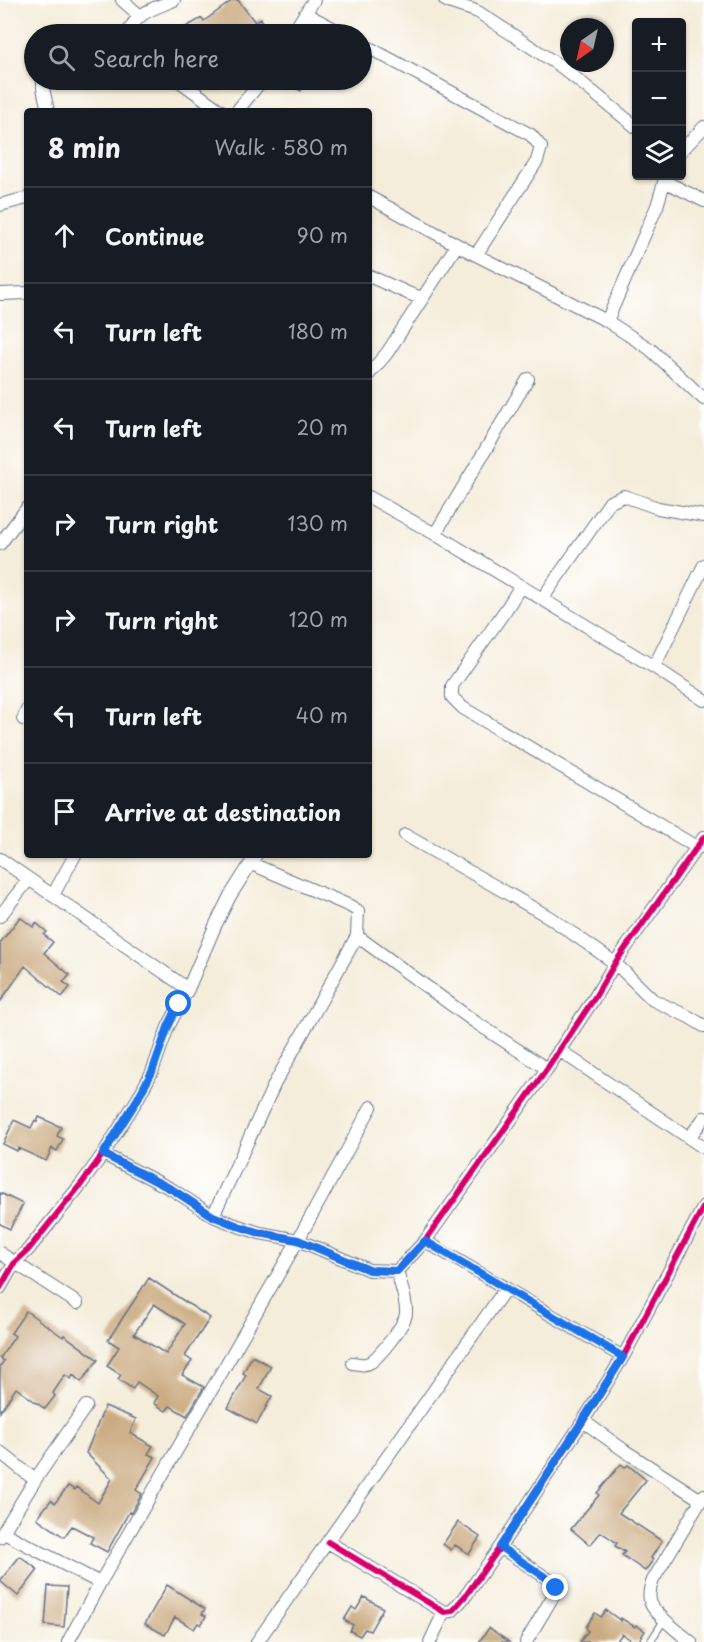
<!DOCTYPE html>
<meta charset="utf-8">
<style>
:root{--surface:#171b24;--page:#20242c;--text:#f1f3f6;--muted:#9ea1a6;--line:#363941}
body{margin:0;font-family:"Playpen Sans",sans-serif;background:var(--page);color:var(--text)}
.controls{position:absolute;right:18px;top:18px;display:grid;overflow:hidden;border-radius:6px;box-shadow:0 2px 4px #0004}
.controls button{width:54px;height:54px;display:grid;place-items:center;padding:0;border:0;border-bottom:2px solid var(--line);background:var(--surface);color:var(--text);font:30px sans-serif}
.compass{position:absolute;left:560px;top:18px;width:54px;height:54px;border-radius:50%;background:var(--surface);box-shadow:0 2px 4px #0004;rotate:214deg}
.stop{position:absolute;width:18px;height:18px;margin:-14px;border:4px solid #1a73e8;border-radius:50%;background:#fff}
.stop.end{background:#1a73e8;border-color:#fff;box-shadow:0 2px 6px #0008}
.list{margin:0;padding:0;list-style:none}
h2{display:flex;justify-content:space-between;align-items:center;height:78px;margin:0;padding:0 24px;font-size:26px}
h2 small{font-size:20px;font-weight:400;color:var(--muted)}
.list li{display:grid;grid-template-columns:39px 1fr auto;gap:18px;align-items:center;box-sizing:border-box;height:96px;padding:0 24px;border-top:2px solid var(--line)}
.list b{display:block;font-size:22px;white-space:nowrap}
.list em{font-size:20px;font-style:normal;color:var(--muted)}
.icon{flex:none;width:33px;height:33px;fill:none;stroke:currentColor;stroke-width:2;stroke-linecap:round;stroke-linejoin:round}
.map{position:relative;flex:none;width:704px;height:1642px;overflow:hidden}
.search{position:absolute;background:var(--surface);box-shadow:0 2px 4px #0004;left:24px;top:24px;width:348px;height:66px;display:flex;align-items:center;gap:15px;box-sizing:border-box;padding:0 21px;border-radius:33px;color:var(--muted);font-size:22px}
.panel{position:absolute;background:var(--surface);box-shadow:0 2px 4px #0004;left:24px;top:108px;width:348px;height:750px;border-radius:6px}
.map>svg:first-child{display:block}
</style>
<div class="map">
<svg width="704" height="1642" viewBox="0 0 704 1642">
<rect width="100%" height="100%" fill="#fff"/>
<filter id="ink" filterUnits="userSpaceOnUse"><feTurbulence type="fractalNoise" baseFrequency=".0167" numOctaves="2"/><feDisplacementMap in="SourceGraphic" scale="12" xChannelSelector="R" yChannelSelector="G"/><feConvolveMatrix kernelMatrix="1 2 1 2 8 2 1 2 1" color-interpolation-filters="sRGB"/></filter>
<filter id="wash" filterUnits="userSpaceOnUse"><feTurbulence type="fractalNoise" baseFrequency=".008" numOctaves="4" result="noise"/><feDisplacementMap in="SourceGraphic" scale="24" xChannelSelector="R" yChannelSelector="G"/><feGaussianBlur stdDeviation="1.35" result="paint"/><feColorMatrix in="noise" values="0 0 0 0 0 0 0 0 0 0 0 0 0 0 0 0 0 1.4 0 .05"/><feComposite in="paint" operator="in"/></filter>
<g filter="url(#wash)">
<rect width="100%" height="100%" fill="#f4edda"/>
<g id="blocks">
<path fill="#cbab81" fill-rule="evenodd" d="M233,0H238L255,22L261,18L263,24L267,26L265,34H173L202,18L204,21Z
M279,80H306L301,91Z
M20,917L33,927L36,923L47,932L44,935L53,942L44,953L70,975L63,982L70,987L62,997L25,966L0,1002V943Z
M39,1117L61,1127L57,1136L63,1139L57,1151L52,1148L46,1161L18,1148L17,1151L3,1144L14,1120L31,1128L35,1120L37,1122Z
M0,1193L23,1204L10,1229L0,1224Z
M149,1278L210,1318L185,1356L192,1361L182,1375L204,1387L187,1416L170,1406L166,1411L154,1403L158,1396L137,1382L133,1389L118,1379L121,1375L107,1366L119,1347L108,1340ZM154,1304L185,1324L166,1354L134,1334Z
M26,1311L63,1337L64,1335L98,1360L81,1382L73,1375L71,1379L65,1375L53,1393L55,1396L45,1409L16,1388L0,1412V1366L4,1361L0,1358L15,1336L11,1333Z
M252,1356L271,1366L259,1389L272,1396L257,1424L228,1408L246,1375L243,1373Z
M105,1406L136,1419L130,1433L153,1446L148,1454L155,1457L136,1490L142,1494L131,1513L129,1512L107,1552L90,1543L93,1537L72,1526L64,1537L37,1518L51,1500L55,1503L68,1486L75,1490L76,1487L98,1503L112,1479L86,1453Z
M621,1464L625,1467L628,1465L646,1480L619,1513L662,1541L651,1558L653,1560L645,1571L622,1555L625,1552L615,1546L617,1543L601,1532L590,1545L571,1529L599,1495L597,1493Z
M458,1522L480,1537L469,1554L455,1545L451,1550L443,1544Z
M20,1556L38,1570L18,1596L0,1581Z
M167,1585L205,1609L202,1614L206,1616L201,1625L198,1623L194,1629L175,1617L165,1635L145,1624Z
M48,1586L67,1587L64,1627L45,1625Z
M364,1597L383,1608L370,1631L365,1629L360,1636L350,1631L353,1625L344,1620L352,1607L356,1610Z
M606,1610L621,1621V1618L635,1627L636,1625L645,1631L638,1642H634L622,1634L616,1642H580L588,1631L586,1627L595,1613L601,1617Z
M489,1628L509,1642H479Z"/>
</g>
</g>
<g filter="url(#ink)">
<use href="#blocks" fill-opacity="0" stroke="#677289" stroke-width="1.5"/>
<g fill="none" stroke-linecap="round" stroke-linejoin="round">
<g stroke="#677289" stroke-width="8">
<path id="lane" d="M650,1642L664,1620"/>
</g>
<g stroke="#677289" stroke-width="14">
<path id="street" d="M122,0L139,15
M445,0C456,6 467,7 478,12L563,68L636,127
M306,14L344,34
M108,34L114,33L119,34
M128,34C136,12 153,9 174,0
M292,34L314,0
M362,44L531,135L541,147L537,161L476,255
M43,80V88L48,111
M178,80L221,111
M237,111L262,80
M682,150L704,127
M664,181L704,201
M369,197L476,255L607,321L650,349L704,399
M0,205L27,198
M369,276L410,294L422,298
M0,294L27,293
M607,321L657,206L666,176
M369,374L387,353L457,245
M369,497L435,534L654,667L704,700
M435,534L528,379
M0,544L27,508
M520,587L507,608L452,686V697L463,708L698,848
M542,599L610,502L624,496L658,508L704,516
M654,667L704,565
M23,719L27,710
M405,835L549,917L615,963L653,1000L689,1017L704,1026
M0,859L188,989
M252,864L350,906L358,911L357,936L475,1022L547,1069
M53,895L75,855
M0,916L29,879
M559,1050L704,1148
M689,1138L704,1118
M103,1154L137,1100L152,1072L168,1027L188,989L216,924L230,896L256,855
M213,1216L275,1083L357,936
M425,1241L623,1357
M0,1253L77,1303
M0,1288L15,1262L28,1250L82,1183L103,1154L173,1190L213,1216L238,1226L260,1233L298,1240L369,1270L397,1271L425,1241L547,1069L595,997L615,963L704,837
M353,1363C359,1364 365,1366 371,1362C380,1355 406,1324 406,1313C407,1301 400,1283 397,1271
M583,1421L625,1451L701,1500
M0,1452L35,1480
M4,1533L100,1583
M0,1537L35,1480L86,1406
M328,1542L444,1612L452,1611L467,1594L500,1547L583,1421L623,1357L704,1206
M500,1547L551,1581L556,1588L555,1593L526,1642
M68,1642L100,1583L298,1240L371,1107
M257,1642L506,1288
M430,1642L444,1612
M691,1642C681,1634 656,1615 651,1604C648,1596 650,1587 653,1580L704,1495"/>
</g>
<use href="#lane" stroke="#fff" stroke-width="6"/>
<use href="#street" stroke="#fff" stroke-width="12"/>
<g stroke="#fff" stroke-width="10">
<path id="cycleway" d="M0,1288L15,1262L28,1250L82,1183L103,1154L173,1190L213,1216L238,1226L260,1233L298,1240L369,1270L397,1271L425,1241L547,1069L595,997L615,963L704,837
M328,1542L444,1612L452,1611L467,1594L500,1547L583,1421L623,1357L704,1206"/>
</g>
<use href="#cycleway" stroke="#d6006c" stroke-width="6"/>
</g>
</g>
<g fill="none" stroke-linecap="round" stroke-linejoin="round" filter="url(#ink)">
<path stroke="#1a73e8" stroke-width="8" d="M179,1004L168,1027L152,1072L137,1100L103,1154L173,1190L213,1216L238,1226L260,1233L298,1240L369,1270L397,1271L425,1241L623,1357L583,1420L500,1547L551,1581L556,1588"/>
</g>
</svg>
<div class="controls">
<button>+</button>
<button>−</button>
<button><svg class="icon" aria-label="layers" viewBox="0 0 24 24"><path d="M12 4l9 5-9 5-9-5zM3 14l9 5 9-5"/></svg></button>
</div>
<svg class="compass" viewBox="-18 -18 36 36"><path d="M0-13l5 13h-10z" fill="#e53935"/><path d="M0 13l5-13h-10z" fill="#9ea1a6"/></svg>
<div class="stop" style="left:179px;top:1004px"></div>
<div class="stop end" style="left:556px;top:1588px"></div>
<div class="search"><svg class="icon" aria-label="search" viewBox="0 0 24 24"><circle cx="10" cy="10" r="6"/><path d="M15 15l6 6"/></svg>Search here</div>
<section class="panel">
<h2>8 min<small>Walk · 580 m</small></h2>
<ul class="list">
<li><svg class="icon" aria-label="ahead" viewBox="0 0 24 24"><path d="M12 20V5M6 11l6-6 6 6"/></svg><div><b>Continue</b></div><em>90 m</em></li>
<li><svg class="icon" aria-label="left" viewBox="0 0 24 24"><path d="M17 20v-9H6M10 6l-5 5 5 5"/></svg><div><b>Turn left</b></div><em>180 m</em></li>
<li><svg class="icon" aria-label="left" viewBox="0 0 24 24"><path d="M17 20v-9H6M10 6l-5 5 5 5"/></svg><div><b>Turn left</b></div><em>20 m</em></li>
<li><svg class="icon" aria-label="right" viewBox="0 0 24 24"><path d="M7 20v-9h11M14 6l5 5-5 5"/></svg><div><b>Turn right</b></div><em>130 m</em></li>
<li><svg class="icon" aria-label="right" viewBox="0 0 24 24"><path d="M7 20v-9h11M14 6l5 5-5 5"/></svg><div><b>Turn right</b></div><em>120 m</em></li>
<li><svg class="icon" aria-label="left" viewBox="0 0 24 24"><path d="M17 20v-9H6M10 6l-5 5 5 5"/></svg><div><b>Turn left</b></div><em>40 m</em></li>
<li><svg class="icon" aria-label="arrive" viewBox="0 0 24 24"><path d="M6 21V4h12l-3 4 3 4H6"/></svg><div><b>Arrive at destination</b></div></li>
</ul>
</section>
</div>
